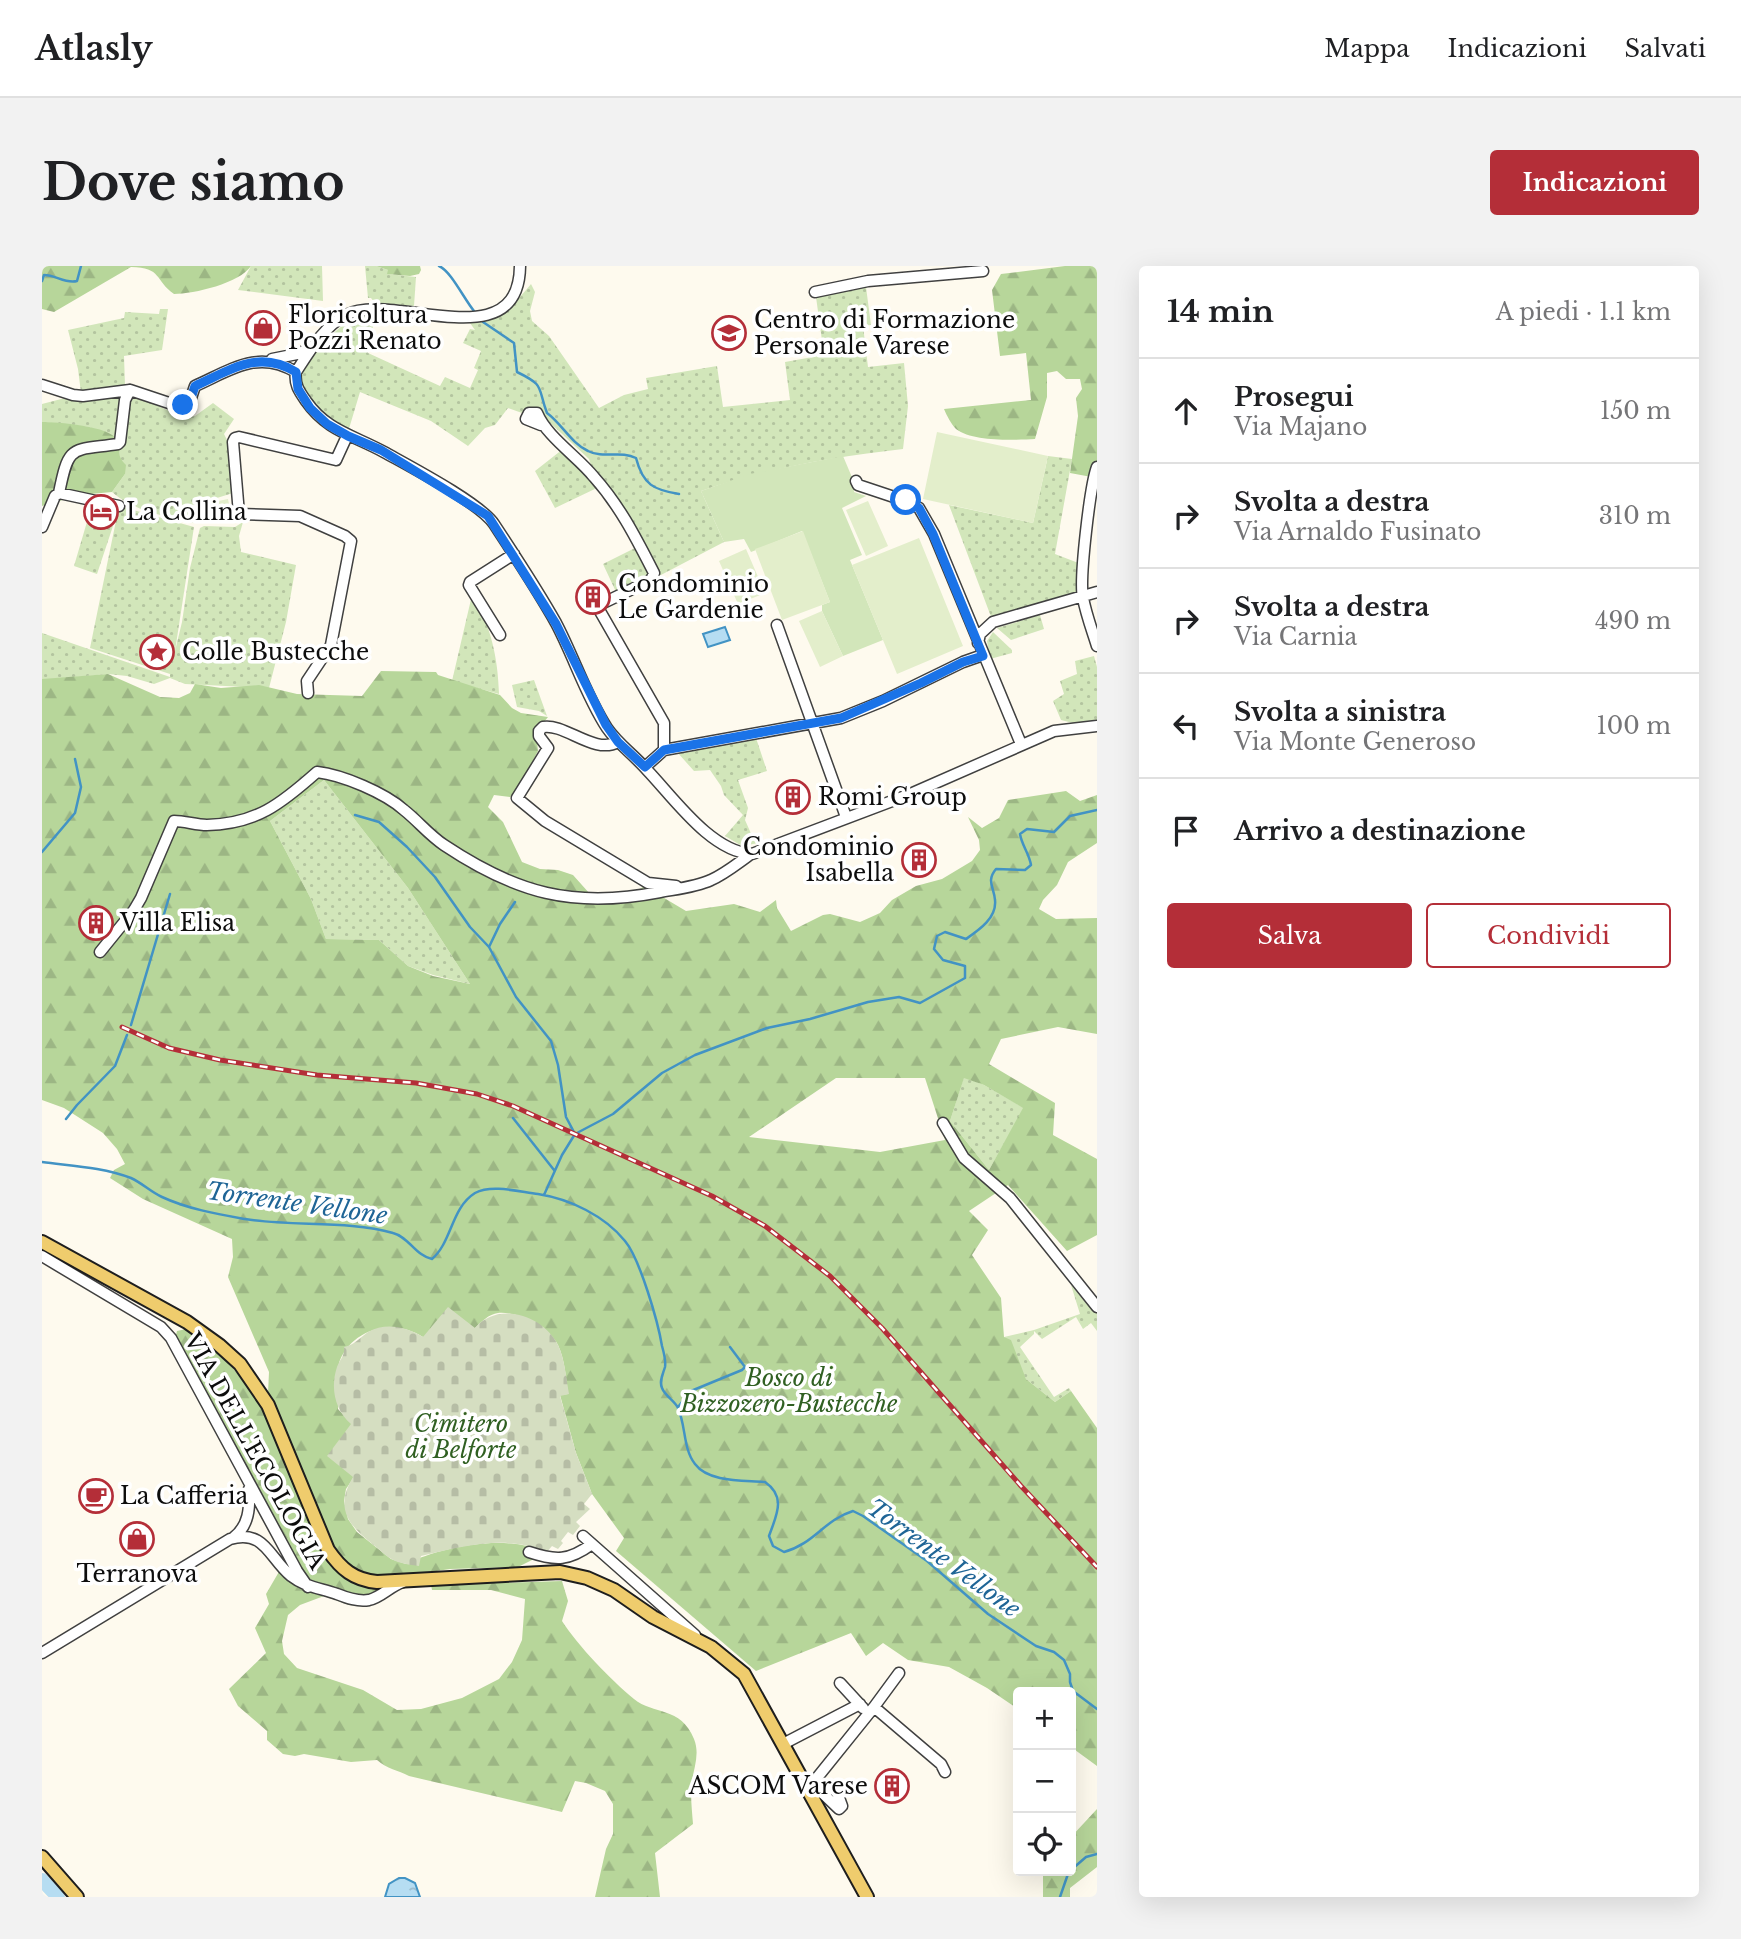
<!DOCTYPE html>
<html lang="it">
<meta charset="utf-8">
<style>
:root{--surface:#fff;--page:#f2f2f2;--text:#202124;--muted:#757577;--line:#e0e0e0;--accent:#b42e38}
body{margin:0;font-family:"Libre Baskerville",serif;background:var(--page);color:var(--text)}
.controls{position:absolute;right:21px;bottom:21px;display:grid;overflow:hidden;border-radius:7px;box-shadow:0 7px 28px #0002}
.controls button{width:63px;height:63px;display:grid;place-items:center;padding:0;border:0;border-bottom:2px solid var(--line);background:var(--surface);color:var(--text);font:35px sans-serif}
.stop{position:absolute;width:21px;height:21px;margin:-16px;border:5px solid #1a73e8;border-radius:50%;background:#fff}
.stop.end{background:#1a73e8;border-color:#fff;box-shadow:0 2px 7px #0008}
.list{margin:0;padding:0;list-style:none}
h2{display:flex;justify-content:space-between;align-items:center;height:91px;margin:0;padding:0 28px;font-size:30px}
h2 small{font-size:23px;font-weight:400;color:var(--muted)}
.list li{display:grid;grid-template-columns:46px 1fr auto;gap:21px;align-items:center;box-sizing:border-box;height:105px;padding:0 28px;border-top:2px solid var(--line)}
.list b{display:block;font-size:26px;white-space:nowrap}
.list p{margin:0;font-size:23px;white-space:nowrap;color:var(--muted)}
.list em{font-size:23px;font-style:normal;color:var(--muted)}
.actions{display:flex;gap:14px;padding:21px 28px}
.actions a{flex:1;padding:16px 0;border:2px solid var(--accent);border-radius:7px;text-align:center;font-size:24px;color:var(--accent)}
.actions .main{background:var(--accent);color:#fff}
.icon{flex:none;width:38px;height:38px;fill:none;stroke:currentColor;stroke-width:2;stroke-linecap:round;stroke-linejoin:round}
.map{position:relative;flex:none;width:1055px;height:1631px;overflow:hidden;border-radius:7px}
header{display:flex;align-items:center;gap:42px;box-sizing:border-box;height:98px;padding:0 35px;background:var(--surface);border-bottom:2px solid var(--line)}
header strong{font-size:33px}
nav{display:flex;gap:38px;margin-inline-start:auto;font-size:24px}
.intro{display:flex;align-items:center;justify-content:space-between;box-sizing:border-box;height:168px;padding:0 42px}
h1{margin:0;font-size:49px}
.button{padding:18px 32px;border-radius:7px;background:var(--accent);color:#fff;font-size:24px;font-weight:700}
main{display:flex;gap:42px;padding:0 42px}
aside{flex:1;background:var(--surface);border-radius:7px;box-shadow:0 7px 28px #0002}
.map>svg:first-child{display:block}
</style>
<header>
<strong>Atlasly</strong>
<nav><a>Mappa</a><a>Indicazioni</a><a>Salvati</a></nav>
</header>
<div class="intro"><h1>Dove siamo</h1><a class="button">Indicazioni</a></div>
<main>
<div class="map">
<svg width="1055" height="1631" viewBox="0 0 1055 1631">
<defs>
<pattern id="grass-dots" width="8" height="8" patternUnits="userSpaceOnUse" patternTransform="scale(1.75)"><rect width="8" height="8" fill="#d2e6ba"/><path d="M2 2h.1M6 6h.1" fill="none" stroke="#b3c49f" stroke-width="1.8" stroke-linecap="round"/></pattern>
<pattern id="forest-firs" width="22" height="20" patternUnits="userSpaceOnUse" patternTransform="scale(1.75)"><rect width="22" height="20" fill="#b7d69a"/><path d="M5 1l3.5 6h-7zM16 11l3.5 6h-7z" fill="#9cb684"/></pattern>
<pattern id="cemetery-stones" width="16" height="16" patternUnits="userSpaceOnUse" patternTransform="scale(1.75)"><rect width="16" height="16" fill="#d5dec1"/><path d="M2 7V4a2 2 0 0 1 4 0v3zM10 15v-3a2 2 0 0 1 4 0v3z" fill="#b6bda5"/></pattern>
<pattern id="water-ripples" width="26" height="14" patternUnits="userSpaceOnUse" patternTransform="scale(1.75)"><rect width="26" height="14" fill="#b6ddf2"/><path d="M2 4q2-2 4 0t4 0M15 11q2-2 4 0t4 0" fill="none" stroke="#9bbcce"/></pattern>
</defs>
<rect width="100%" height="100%" fill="#fefaee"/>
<path fill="url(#grass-dots)" d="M209,0H280L281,35L196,24Z
M323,0H334L346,4V8L374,11L372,40L333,37L329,32H326Z
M489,18L493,26L488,45L490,55L507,70L557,142L582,129L606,123L604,112L675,100L681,141L748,134L743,96L782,89L774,31L824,21L829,59L821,60L826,101L862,97L866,140L861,183C791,191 726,202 659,225L682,276L617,310L583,245L550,202L547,193L491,141L480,147L466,142L453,159L443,162L426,180L389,155L318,126L306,166C287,152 255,132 260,104C274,84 306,44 333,49L326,87L398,120L403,111L428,122L436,104L432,102L439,85L421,77L428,63L433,64L428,57C456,50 472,40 489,18Z
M118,43H126L120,84L82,90L83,119L39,127L36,103L26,64L82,52L83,46L117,48Z
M90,129L144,152L153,150L171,137L192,153L182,168L188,180L191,227L149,240L153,257C124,250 93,246 70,226L83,208L77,192L48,161L0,156V138L23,132L36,134Z
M521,183L557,221L513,242L493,205Z
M1006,190L1030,193L1013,288L1039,298L1041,330L951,356L907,239L991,257Z
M77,240L152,261L133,385L140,356L148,302L158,262L162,260L193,261L201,256L197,270L199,286L254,299L244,356L227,422L143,418L128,412L112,418L85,410L66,408L0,414V367L128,411V408L48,382Z
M47,249L63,256V259L71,260L55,308L32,300Z
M595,281L607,303L606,312L575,328L561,298Z
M430,329C449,359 456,392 457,428L410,415Z
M998,349L1002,363L969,374L955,362Z
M951,366L970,384V387L948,393L945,375Z
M1052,390L1055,401V455L1031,457L1019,454L1011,435L1022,428L1018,415L1035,408L1033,395Z
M492,414L505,450L497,445L475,441L470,419Z
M714,472L725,505L696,514L706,542L703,554L711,572L722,576L700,580L683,570L701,549L682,529L679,520L668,504L652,505L635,486Z
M282,514L366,622L428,718L391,709L366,700L337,674L284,673L269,633L228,555Z
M922,811L942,819L982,842L947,904L908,855Z
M1029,1019L1044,1037L1055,1047V1065L1049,1057L1041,1063L1034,1051L1000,1073L992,1065V1068L978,1081L1012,1131L1027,1122L1029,1125L1013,1136L984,1113L962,1071L992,1064L1038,1048Z"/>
<path fill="url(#forest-firs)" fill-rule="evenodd" d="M0,0H209C198,17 152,28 132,28C113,15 120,1 89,1L12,46L0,43Z
M334,0H378L379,4L377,8L368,10L345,8L346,4Z
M1023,0H1055V212L1028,207L1036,150L1034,132L1040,123L1038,113H1024L1015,105L1005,107V131L993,173C972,174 931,176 914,163C909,158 905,150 902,143L989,134L984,87L958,90L950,24L959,8Z
M0,156C14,156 69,160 75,174C80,185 73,188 84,199L83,208L70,226L38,229L0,240Z
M339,405L394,406L396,409L458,429L470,442L479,447L506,451L494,466L496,485L476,523L468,531L452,529L446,541L461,556L480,596L498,603L516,604L531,609L548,628L564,631L593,627L602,620L644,645L692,638L718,646L734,634L735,642L749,665L781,649L788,648L818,656L838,647L850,634L874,620L900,613L930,595L938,584L937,574L926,551L940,562L957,552L966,534L1024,525L1038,535L1055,529V577L1026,596L1015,619L1001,634L997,643L1014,653L1055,652V768L1016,761L959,773L947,798L1013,837L1011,869L1055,893V969L1025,985L966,919L927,945L946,964L930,989L959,1032L962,1071L969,1074L984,1113L1013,1136L1029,1125L1055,1162V1500L1029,1481V1426H976V1443L945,1422L907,1401L866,1394L841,1377L824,1390L809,1367L714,1405L574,1285L582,1272L550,1228L534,1187L518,1129L526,1128C524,1112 523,1094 516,1079C507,1061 476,1045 456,1047C447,1048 439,1056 433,1062L381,1071C352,1053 313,1061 298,1094C294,1104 297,1131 296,1143L310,1158L312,1211L304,1223L302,1235L306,1253L315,1266L349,1293L364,1298C400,1280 467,1267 504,1287L476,1301L408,1303L361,1310L322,1340L307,1339L282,1330L258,1339L246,1349L240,1375L242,1388L255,1402L321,1424L355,1444L379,1443L420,1432L457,1413L470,1396L480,1374L483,1333L449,1324H390L389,1319L520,1315L526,1335L520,1355C536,1380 569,1414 592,1433C611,1449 639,1440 652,1473C658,1488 652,1501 650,1515C648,1529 650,1544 651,1558L613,1587L618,1631H553L564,1583L571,1568V1538L563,1525L544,1517L533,1515L520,1546L367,1510C356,1504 345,1503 335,1494L309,1496L262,1488L253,1490L241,1488L225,1474V1465L196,1440L187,1423L224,1387L213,1362L227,1338L224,1328L238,1304L252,1295L235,1257L134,1069L135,1065L144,1063C173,1080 194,1103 213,1131L226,1127L227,1106L186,1011L191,991L190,973L101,933L68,912L72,904L83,898L75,883L61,867L22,842L0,834V413L66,408L118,431L137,432L148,427L153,418L179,422L217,419L255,428L320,430ZM282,514L366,622L428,718L391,710L366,700L337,674L284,673L269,633L228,555ZM794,812H883L903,874L838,886L707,871ZM922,812L942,819L981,842L947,904L908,855Z
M1055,1543V1601L1028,1622V1631H1001V1605H1029V1571Z"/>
<path fill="url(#cemetery-stones)" d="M406,1041L433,1062C456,1035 501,1049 516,1079C523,1094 524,1112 527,1128L518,1130L534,1187L550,1228L542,1238L548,1243L534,1256L538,1260L531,1269L526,1266L519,1275L521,1277L516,1283L510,1280L504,1287C466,1267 419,1281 379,1290L377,1300C370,1299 362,1298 356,1296C347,1293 340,1286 333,1280C307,1260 292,1243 311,1211L285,1190L309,1158C293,1144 288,1122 295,1101C298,1093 303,1090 302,1081C312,1079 318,1072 326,1066C344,1056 365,1061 381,1071Z"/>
<path fill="#d2e6ba" d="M801,190L812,216V226L824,230L800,242L820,289L808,294L841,374L801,390L780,345V339L788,336L760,265L709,286L702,273L682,276L659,225L708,208Z"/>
<path fill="#e3eecb" d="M895,166L1006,190L991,257L881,233Z
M186,233L189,248L156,255L153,240Z
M826,235L846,280L824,290L804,244Z
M761,265L788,336L740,354L713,283Z
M877,272L921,380L855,408L810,299Z
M704,283L723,327L696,338L677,295Z
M780,345L801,390L778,401L757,355Z"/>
<path fill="url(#water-ripples)" stroke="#4293c4" stroke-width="2" d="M683,361L688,374L666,381L661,368Z
M357,1612H363L373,1617L378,1631H343L347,1618Z"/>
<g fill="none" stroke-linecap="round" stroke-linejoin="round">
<path stroke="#4293c4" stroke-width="2.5" d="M397,0C409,5 422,33 432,45
M0,15L2,9C14,9 23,18 35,15L39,0
M441,56L472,77L475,106C504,120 495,121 505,147C520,158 529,177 546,185C561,193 579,184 594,192C601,219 612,224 637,228
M313,549L337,556L365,581L393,611L428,661L447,681L474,731L509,775L516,799L524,851L533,868L520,889L502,929
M0,586L33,547L39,521L33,493
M447,681L458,658L473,636
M89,759L128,628
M471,852L512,904
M24,853L35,839L73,800L85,769
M533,868L571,848L620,807L653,789L725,762L768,753L826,736L857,731L878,737L923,712V700L901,694L892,683L895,670L903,666L924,673C937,664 955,652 953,634C952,621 944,615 954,603L983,604L989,599C987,587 980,580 978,568L985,563L1012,566L1028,550L1055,544
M0,896C30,900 60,901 89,912C100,917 109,926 120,931C146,943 175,948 203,953C250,961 306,954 351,967C367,971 374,990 390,993C410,976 409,942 433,927C450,918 478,926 496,928C528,933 563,950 583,975C598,993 616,1056 620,1080C622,1087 624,1095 623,1101C621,1108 617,1115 620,1122C623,1130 633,1135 636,1142C644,1160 641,1183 653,1198C667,1217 703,1214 723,1216C745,1231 734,1250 727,1270L731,1280L742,1286C772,1278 782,1254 811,1245L821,1250L885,1295L946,1348L994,1380L1012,1386L1022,1394L1028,1408V1416L1031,1425L1055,1443
M636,1141L649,1125L700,1104L703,1101L688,1081
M1029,1604L1044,1591L1055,1588
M1018,1631L1027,1605"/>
<path stroke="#b6ddf2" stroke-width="14" d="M0,1614L16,1631"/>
<g stroke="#404040" stroke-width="13">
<path id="minor" d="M773,26L826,15L941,5
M230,93L255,88L270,82
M254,106C252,118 257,125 264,135C285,165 311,169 342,186C367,200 438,237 452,258C473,290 495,323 514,357C532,391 544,430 565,462C576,478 592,489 605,504C631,531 669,586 710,588L866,529L1012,465L1055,460
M254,106C267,86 282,60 304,49C349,24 477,95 478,0
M0,119L31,129L41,130L88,124L136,140L145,138L149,132L153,120C189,104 216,83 254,106
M499,159L484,153L487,147H495C505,171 535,190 552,211C578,240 594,272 612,307L609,314L555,340L622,457V484
M1055,201C1048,220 1037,313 1041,332C1044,348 1050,364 1055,380
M814,215L816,219L864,235L877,242L892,268L979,478
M17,227C27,177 29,185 76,178L78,176L83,134L88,124
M0,261L13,230L17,227L77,240
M735,359L804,551
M458,369L427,319L428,316L472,288
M936,377L938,368L951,356L1055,326
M266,427L265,415L289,379L309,275L303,270L258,250L197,248L191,176L193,172L197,171L294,194L305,170
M576,476C552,489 523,457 501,461L497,465V470L506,482L475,532L503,555L606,617L634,620
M603,501L622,484L799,452L841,435L921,396L941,389
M58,686L92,644L99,632L132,555C143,555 154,559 165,559C214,558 239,538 275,506C301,509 343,527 362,544C376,555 387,569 402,579C474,627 531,643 618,626C634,623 654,621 669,614C683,608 696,597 709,588
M901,857L922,892L968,932L1055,1041
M0,990L119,1061L129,1072L255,1305L266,1321
M541,1270L653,1369
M191,1272C207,1260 208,1242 207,1223
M487,1286C514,1295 527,1295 550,1278
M0,1387L188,1273C223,1263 227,1292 249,1310C263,1321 278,1322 295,1328C305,1332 316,1336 327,1334C340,1331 348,1320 361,1316
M798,1417L821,1442
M832,1441L857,1407
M741,1478L818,1438
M768,1519L776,1523L797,1543L800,1540L796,1529
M766,1523L832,1441L899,1498L903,1506"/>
</g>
<g stroke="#1e1e1e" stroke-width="16">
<path id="major" d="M0,976L145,1056L177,1079L198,1098L226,1139L286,1284C299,1303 312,1314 335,1316L518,1306L545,1312L572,1324L611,1351L669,1381L702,1408L825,1631
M0,1591L35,1631"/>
</g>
<use href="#minor" stroke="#fff" stroke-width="10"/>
<use href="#major" stroke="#efcc6d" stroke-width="12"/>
<g stroke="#b42e38" stroke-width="5">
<path id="rail" d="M80,761L127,782L178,794L275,809L374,817L435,828L471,840L670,930L723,960L788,1010L840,1062L979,1220L1055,1301"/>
</g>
<use href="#rail" stroke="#fff" stroke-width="2.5" stroke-dasharray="8" stroke-linecap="butt"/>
</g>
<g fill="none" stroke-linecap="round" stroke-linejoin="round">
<path stroke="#1a73e8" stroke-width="9" d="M141,139L149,132L153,120C189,104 216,83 254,106L256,123L268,142L285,158L306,170L339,184L446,250L514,358L564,459L576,476L603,501L622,484L799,452L879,417L921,396L941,390L891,268L877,242L864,234"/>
</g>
<defs>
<g id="shop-ring" transform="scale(1.75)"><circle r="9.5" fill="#fff" stroke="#b42e38" stroke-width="1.5"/><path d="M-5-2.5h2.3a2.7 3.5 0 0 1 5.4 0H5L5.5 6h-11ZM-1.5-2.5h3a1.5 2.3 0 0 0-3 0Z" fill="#b42e38"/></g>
<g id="school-ring" transform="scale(1.75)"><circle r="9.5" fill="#fff" stroke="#b42e38" stroke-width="1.5"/><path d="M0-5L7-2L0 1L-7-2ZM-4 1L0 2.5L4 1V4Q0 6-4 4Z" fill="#b42e38"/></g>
<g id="hotel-ring" transform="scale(1.75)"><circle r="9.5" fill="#fff" stroke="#b42e38" stroke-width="1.5"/><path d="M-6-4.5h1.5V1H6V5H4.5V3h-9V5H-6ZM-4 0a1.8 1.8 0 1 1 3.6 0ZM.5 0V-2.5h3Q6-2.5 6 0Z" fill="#b42e38"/></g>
<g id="building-ring" transform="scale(1.75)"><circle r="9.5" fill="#fff" stroke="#b42e38" stroke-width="1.5"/><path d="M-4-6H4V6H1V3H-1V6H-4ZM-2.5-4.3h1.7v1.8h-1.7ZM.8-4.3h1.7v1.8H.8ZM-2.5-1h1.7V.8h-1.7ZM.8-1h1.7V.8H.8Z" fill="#b42e38"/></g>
<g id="sight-ring" transform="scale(1.75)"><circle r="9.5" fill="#fff" stroke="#b42e38" stroke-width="1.5"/><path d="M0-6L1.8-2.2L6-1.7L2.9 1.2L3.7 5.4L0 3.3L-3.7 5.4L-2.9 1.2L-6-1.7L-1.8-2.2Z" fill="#b42e38"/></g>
<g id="cafe-ring" transform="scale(1.75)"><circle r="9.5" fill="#fff" stroke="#b42e38" stroke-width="1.5"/><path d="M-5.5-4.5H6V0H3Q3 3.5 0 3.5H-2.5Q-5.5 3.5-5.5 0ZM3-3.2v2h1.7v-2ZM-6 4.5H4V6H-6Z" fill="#b42e38"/></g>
</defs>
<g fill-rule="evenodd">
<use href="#shop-ring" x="221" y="62"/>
<use href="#school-ring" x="687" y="67"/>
<use href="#hotel-ring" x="59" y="246"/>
<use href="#building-ring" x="551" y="331"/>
<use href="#sight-ring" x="115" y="386"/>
<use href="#building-ring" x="751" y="531"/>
<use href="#building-ring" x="877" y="594"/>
<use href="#building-ring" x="54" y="657"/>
<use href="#cafe-ring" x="54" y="1230"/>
<use href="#shop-ring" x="95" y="1273"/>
<use href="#building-ring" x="850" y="1520"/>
</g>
<g text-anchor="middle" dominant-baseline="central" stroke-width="7" stroke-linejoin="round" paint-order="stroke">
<g font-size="23" fill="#0d0d0d" stroke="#fff" text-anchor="start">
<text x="246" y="49">Floricoltura<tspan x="246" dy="26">Pozzi Renato</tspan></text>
<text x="712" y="54">Centro di Formazione<tspan x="712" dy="26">Personale Varese</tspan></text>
<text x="84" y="246">La Collina</text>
<text x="576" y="318">Condominio<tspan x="576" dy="26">Le Gardenie</tspan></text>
<text x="140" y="386">Colle Bustecche</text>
<text x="776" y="531">Romi Group</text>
<text x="852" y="581" text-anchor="end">Condominio<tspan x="852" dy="26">Isabella</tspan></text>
<text x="78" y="657">Villa Elisa</text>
<text x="78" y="1230">La Cafferia</text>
<text x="95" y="1308" text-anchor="middle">Terranova</text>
<text x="826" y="1520" text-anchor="end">ASCOM Varese</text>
</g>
<g font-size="23" font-style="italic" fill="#306022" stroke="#fff">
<text x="747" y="1112">Bosco di<tspan x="747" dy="26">Bizzozero-Bustecche</tspan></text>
<text x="419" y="1158">Cimitero<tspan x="419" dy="26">di Belforte</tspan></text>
</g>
<g font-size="23" fill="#0d0d0d" stroke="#fff">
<text transform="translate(213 1185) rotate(61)">VIA DELL'ECOLOGIA</text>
</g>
<g font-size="24" font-style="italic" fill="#1f6596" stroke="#fff">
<text transform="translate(255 937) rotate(8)">Torrente Vellone</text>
<text transform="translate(902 1292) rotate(36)">Torrente Vellone</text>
</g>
</g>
</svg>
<div class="controls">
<button>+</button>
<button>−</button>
<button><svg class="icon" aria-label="locate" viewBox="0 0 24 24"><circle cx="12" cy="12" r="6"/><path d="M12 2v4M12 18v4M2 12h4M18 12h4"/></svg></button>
</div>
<div class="stop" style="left:864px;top:234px"></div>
<div class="stop end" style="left:141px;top:139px"></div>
</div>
<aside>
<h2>14 min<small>A piedi · 1.1 km</small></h2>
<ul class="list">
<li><svg class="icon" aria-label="ahead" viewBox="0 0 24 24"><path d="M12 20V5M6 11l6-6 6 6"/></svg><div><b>Prosegui</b><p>Via Majano</p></div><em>150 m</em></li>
<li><svg class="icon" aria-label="right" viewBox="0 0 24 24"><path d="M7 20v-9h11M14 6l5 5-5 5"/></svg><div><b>Svolta a destra</b><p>Via Arnaldo Fusinato</p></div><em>310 m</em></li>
<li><svg class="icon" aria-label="right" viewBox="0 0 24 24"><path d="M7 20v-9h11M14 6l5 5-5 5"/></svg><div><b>Svolta a destra</b><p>Via Carnia</p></div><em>490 m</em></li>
<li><svg class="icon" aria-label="left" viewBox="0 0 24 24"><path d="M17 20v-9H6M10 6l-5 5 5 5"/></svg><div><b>Svolta a sinistra</b><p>Via Monte Generoso</p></div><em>100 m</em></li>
<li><svg class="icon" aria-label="arrive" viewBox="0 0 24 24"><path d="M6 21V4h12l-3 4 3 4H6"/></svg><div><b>Arrivo a destinazione</b></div></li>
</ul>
<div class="actions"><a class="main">Salva</a><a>Condividi</a></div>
</aside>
</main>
